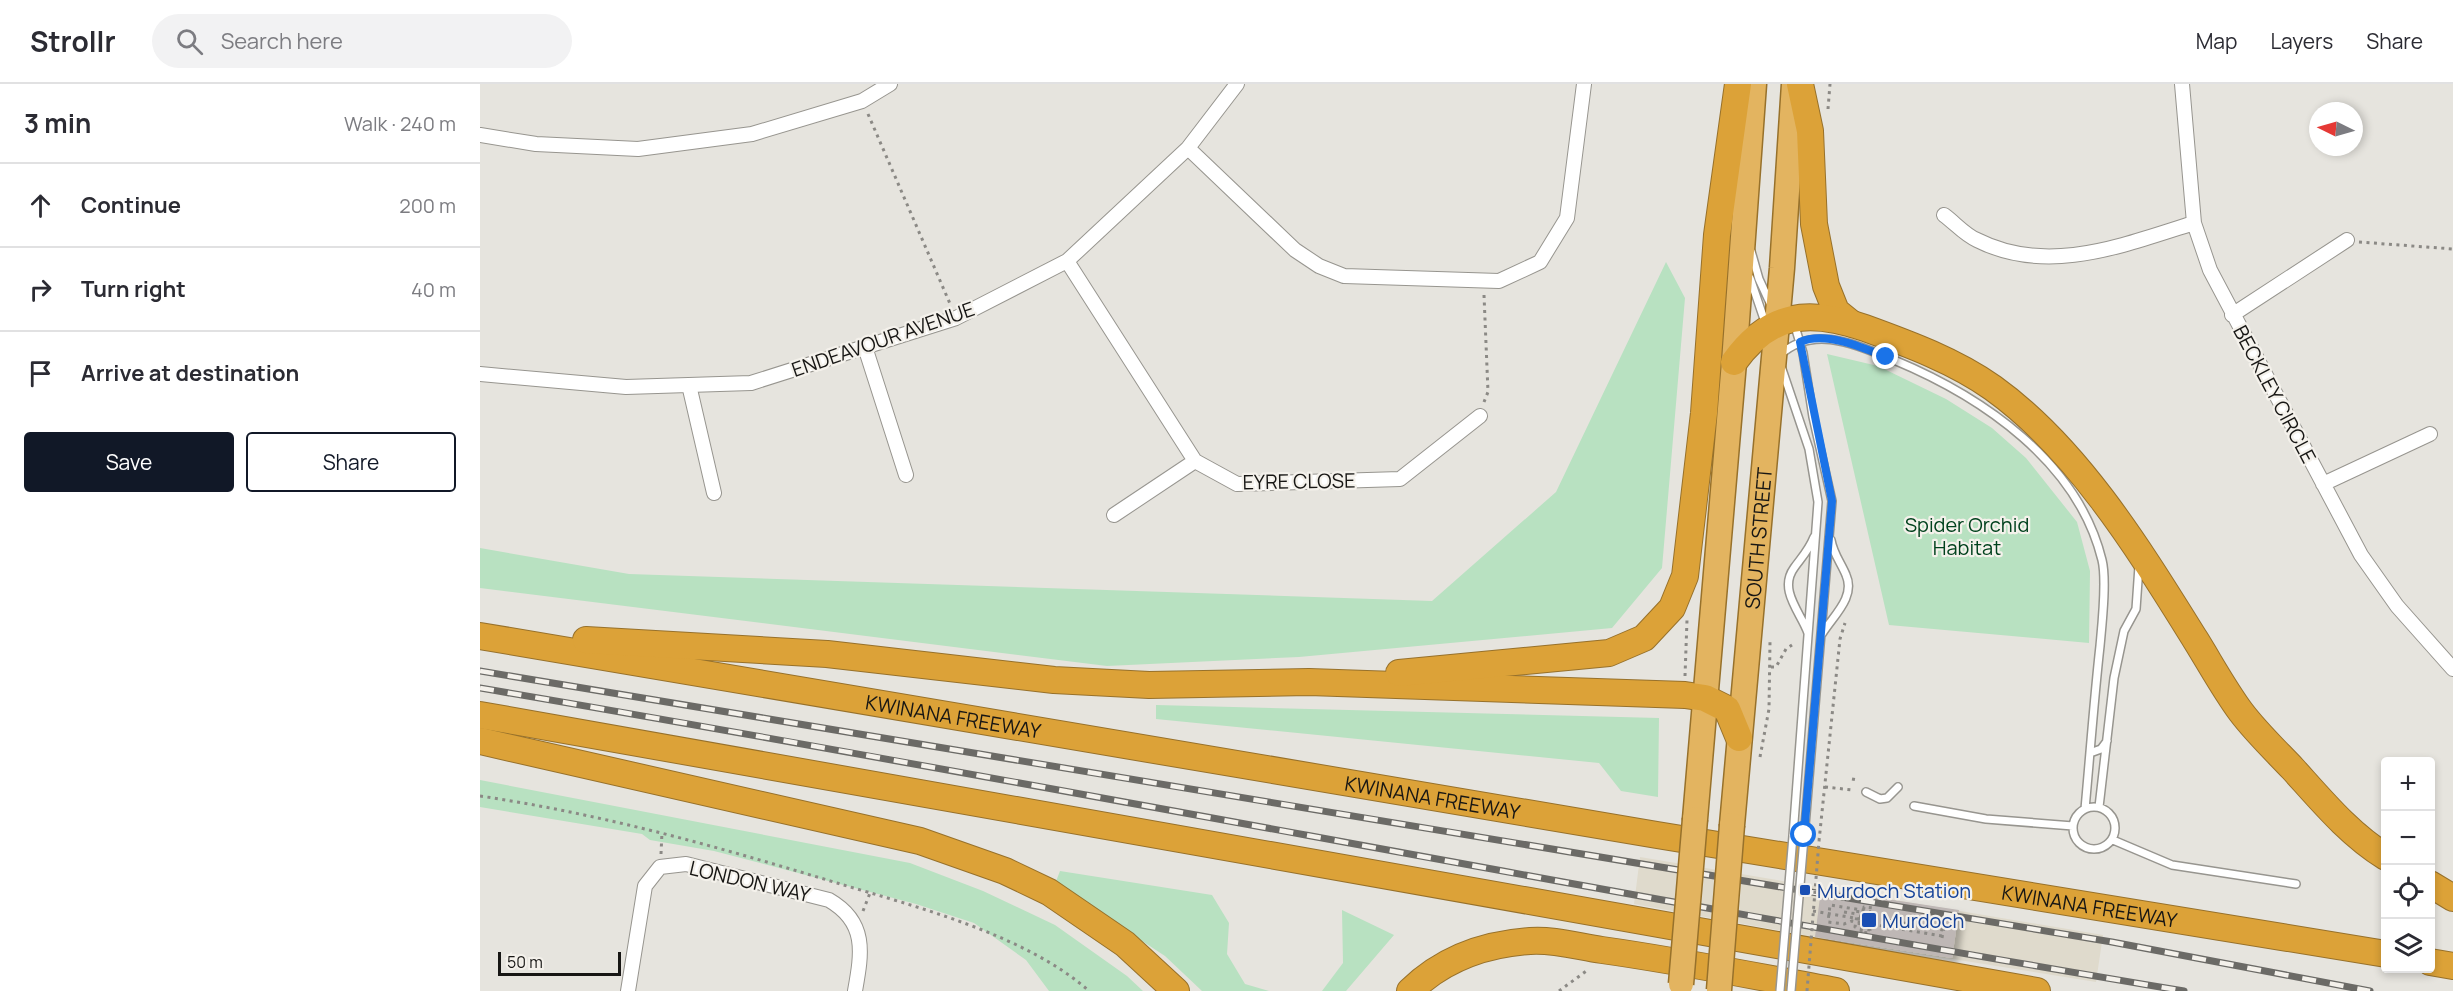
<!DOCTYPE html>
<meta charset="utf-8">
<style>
:root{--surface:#fff;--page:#f2f2f3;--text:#2b2b33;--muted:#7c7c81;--line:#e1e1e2;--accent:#111827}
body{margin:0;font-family:Manrope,sans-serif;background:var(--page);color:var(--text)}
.controls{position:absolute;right:18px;bottom:18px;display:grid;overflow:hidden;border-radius:6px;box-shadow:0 3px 9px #0003}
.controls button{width:54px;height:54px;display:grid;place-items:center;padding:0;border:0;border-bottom:2px solid var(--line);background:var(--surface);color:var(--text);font:30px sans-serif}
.compass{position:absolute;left:1829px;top:18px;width:54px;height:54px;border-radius:50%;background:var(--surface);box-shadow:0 3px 9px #0003;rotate:275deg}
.scale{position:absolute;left:18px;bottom:15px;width:123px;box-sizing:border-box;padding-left:6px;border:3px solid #171614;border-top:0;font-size:16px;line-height:21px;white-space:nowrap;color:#171614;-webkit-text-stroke:4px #f4f1eb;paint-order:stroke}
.stop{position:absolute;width:18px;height:18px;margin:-14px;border:4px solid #1a73e8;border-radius:50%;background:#fff}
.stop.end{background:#1a73e8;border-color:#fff;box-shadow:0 2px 6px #0008}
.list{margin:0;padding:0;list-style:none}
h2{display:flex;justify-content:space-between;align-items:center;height:78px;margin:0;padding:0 24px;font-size:26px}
h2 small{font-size:20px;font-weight:400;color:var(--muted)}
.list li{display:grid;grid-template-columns:39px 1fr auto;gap:18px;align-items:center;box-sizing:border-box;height:84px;padding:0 24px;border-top:2px solid var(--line)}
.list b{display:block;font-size:22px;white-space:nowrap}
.list em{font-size:20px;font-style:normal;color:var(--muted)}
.actions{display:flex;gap:12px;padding:18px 24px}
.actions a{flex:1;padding:14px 0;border:2px solid var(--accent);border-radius:6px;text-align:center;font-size:21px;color:var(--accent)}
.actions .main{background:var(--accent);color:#fff}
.icon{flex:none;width:33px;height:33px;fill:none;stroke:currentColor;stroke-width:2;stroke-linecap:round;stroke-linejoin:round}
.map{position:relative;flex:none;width:1973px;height:907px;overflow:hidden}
header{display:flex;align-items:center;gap:36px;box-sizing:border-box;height:84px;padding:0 30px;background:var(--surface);border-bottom:2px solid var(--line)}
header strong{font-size:28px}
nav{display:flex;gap:33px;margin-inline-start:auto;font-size:21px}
.search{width:420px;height:54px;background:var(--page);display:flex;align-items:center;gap:15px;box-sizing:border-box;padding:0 21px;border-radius:33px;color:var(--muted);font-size:22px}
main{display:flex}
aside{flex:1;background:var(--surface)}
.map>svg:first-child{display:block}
</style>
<header>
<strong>Strollr</strong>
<div class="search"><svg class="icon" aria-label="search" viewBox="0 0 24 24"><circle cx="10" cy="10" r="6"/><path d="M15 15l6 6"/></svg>Search here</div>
<nav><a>Map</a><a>Layers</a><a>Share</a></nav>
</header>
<main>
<aside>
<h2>3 min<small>Walk · 240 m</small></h2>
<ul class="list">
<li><svg class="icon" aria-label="ahead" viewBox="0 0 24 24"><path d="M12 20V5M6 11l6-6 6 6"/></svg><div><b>Continue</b></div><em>200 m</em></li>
<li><svg class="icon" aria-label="right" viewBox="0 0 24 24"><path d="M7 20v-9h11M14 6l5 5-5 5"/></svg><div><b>Turn right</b></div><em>40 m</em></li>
<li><svg class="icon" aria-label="arrive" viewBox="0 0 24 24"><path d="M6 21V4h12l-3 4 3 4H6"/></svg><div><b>Arrive at destination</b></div></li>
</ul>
<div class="actions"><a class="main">Save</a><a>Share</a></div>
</aside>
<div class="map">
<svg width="1973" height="907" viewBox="0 0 1973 907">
<defs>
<filter id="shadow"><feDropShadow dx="5.5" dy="5.5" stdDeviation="3" flood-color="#0004"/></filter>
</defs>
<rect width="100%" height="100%" fill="#e6e4de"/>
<path fill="#dfdacc" d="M1160,773L1623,851L1616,898L1335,853L1154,820Z"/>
<path fill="#b8e1c1" d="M1186,178L1205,214L1182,484L1132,544L819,573L627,582L0,504V464L149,490L952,517L1076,408Z
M1347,270L1398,282L1466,315L1512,344L1546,374L1597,438L1610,487L1609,559L1409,541Z
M676,621L1179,634L1178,713L1141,707L1119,679L676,635Z
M0,696L430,779L503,807L575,841L647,892L663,907H569L546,876L494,839L436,820L234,767L170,756L162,750L0,723Z
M580,787L732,811L749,839L747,870L765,900L789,907H722L685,872L575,800Z
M862,826L914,851L866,907H842L863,879Z"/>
<path fill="#beb7b5" filter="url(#shadow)" d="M1341,805L1479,826L1472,874L1335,853Z"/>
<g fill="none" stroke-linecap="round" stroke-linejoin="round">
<g stroke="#97958f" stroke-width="10">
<path id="service" d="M1271,167L1279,195L1291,221
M1270,194L1286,241
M1314,239L1323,269L1333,333L1352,417L1324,754
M1300,271C1334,240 1376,261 1414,276C1503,313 1598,378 1622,476C1627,496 1622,540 1620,562C1614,616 1610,671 1605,725
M1301,282L1329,365L1338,418L1313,752
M1328,549C1321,529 1298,506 1314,484C1321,474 1329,466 1334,453
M1342,550C1353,532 1376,513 1366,491C1361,479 1353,469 1351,456
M1610,669L1621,665L1627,657
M1386,708L1400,715L1407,714L1418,703
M1434,722L1506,735L1593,742
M1593 744a21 21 0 1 1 42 0a21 21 0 1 1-42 0Z
M1619,723L1634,594L1644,547L1656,525L1659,482
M1633,756L1692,781L1816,800"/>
</g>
<g stroke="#97958f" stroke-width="16">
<path id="minor" d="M1702,0L1714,139L1730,186L1881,471L1917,522L1973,585
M0,51L56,60L158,65L272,50L382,17L410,0
M708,64L815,166L839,182L864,192L1019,197L1060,178L1087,134L1104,0
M1464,131C1475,139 1485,151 1497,156C1568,192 1643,161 1714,139
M587,177L715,377L757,400L920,395L1000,332
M1752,231L1867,156
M385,263L426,391
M0,290L146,303L271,299L476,234L587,177L708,64L757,0
M209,301L234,409
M1843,400L1950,350
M634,431L715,377
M148,907L165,802L180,783L206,780L349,816C387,838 382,868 375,907"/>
</g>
<g stroke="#97712b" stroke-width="27">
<g id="trunk">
<path d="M1215,735L1254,278L1274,0"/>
<path id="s1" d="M1252,741L1302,184L1314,0"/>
</g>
</g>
<g stroke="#97712b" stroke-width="28">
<g id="motorway">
<path d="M1320,0L1330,47L1334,140L1346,202L1356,227L1372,240"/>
<path d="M1254,278C1290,228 1329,225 1385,244C1429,260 1475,277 1513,304C1598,365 1660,467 1715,555C1730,579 1744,605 1761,628C1776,648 1796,667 1813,685C1842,717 1869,750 1906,773"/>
<path id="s2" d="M0,552L1177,751L1906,870"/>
<path d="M106,556L347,570L574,596L669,601L829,598L1205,611L1225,614L1247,625L1259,654"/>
<path d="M919,589L1129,569L1164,554L1192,524L1205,492L1224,329L1237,151L1258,0"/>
<path d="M0,631L1557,907"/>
<path d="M0,657L440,757L525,787L569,808L645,860L696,907"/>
<path d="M1950,800L1973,814"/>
<path d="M1950,878L1973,882"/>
<path d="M930,907C963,875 1005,860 1050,857C1073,855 1100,863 1122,866C1201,877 1279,893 1356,907"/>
</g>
</g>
<path stroke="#8b8985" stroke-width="3" stroke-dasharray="3 4.5" stroke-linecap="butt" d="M1348,25L1350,0
M388,30L471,222
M1879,158L1973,165
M1004,211L1008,308L1004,318
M1291,583H1296L1306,565L1312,561
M1205,592L1207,536
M1280,673L1289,625L1290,558
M1372,695L1377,696
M1345,703L1373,706
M0,712C122,730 239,763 357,799C437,823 546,851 609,907
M1339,757L1360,555L1365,539
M181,770L182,748
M1378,826L1375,843L1390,846L1389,849L1381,848
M383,827L390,809
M1333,827L1380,835
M1364,828L1377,830
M1379,841L1381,830
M1381,848L1384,823L1393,824L1390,828
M1462,852L1372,837L1364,840L1348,838L1350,821L1388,827L1396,834L1463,846
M1462,854L1464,843
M1079,907L1109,885"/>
<use href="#service" stroke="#fff" stroke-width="7"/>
<use href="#minor" stroke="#fff" stroke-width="14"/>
<use href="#trunk" stroke="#e3b460" stroke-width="24"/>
<use href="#motorway" stroke="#dca238" stroke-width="26"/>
<g stroke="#6b6a66" stroke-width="7">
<path id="rail" d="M0,587L1632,858L1890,907
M0,604C569,700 1135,812 1704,907"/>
</g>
<use href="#rail" stroke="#f4f1eb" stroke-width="4.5" stroke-dasharray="14" stroke-linecap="butt"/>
<g stroke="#97958f" stroke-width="10" stroke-linecap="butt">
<path id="service-bridge" d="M1300,907L1313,752
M1311,907L1324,754"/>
</g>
<g stroke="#97712b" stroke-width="27" stroke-linecap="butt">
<path id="trunk-bridge" d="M1201,900L1215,735
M1239,906L1252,741"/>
</g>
<path stroke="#8b8985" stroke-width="3" stroke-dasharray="3 4.5" stroke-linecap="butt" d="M1327,907L1339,757"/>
<use href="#service-bridge" stroke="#fff" stroke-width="7"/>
<use href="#trunk-bridge" stroke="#e3b460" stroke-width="24"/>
</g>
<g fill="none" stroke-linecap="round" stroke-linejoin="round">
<path stroke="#1a73e8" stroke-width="8" d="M1324,751L1352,417L1320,258C1345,247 1382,263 1406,273"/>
</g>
<g fill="#1a4fb4" stroke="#f4f1eb" stroke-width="2">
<rect x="1319" y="800" width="12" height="12" rx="3"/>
<rect x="1381" y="828" width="16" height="16" rx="3"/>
</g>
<g text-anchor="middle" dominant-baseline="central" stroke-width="4.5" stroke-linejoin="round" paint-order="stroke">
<g font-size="20" fill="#171614" stroke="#f4f1eb">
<text transform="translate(403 255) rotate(-19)">ENDEAVOUR AVENUE</text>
<text transform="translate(1795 310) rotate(62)">BECKLEY CIRCLE</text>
<text transform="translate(819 397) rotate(-1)">EYRE CLOSE</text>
<text stroke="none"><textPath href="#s1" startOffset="288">SOUTH STREET</textPath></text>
<text stroke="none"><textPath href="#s2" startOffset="480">KWINANA FREEWAY</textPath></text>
<text stroke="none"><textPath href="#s2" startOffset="966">KWINANA FREEWAY</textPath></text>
<text transform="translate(270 797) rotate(13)">LONDON WAY</text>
<text stroke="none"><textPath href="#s2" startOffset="1632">KWINANA FREEWAY</textPath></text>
</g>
<g font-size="20" fill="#01421d" stroke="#f4f1eb">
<text x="1487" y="440">Spider Orchid<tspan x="1487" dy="23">Habitat</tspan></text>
</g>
<g font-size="20" fill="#164399" stroke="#f4f1eb" text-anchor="start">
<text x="1337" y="806">Murdoch Station</text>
<text x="1402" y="836">Murdoch</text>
</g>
</g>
</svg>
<div class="controls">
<button>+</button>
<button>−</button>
<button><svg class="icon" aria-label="locate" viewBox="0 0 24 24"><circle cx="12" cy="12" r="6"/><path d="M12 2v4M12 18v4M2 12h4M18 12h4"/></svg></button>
<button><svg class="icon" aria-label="layers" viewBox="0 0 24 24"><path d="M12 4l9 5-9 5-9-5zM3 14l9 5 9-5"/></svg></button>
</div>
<svg class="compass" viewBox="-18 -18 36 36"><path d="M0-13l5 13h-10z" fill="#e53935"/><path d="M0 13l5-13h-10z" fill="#7c7c81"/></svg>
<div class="scale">50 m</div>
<div class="stop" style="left:1324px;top:751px"></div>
<div class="stop end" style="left:1406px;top:273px"></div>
</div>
</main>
